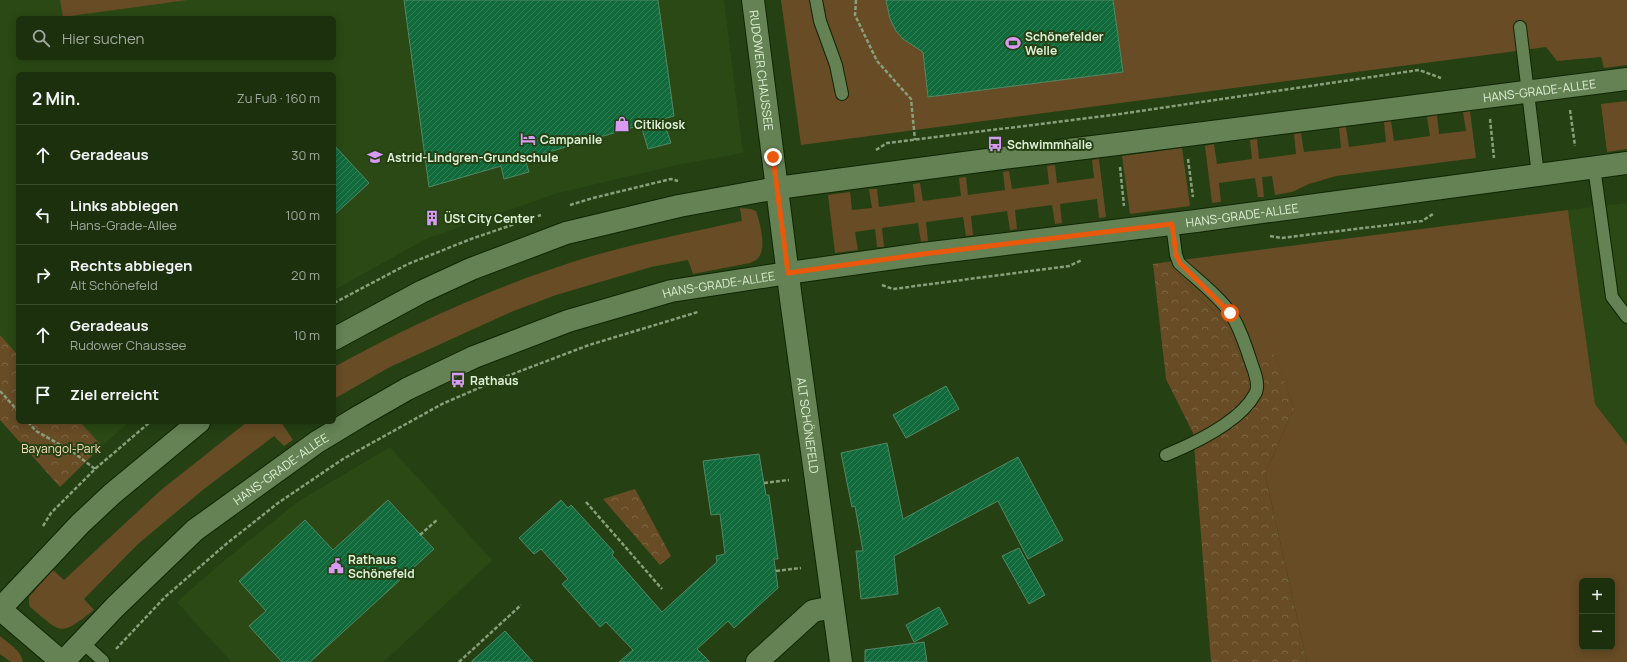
<!DOCTYPE html>
<html lang="de">
<meta charset="utf-8">
<style>
:root{--surface:#1c300e;--page:#293c1c;--text:#f1f3f6;--muted:#a0a99e;--line:#3a4b2e}
body{margin:0;font-family:Manrope,sans-serif;background:var(--page);color:var(--text)}
.controls{position:absolute;right:12px;bottom:12px;display:grid;overflow:hidden;border-radius:6px;box-shadow:0 2px 10px #0003}
.controls button{width:36px;height:36px;display:grid;place-items:center;padding:0;border:0;border-bottom:1px solid var(--line);background:var(--surface);color:var(--text);font:20px sans-serif}
.stop{position:absolute;width:12px;height:12px;margin:-9px;border:3px solid #ea580c;border-radius:50%;background:#fff}
.stop.end{background:#ea580c;border-color:#fff;box-shadow:0 1px 4px #0008}
.list{margin:0;padding:0;list-style:none}
h2{display:flex;justify-content:space-between;align-items:center;height:52px;margin:0;padding:0 16px;font-size:17px}
h2 small{font-size:13px;font-weight:400;color:var(--muted)}
.list li{display:grid;grid-template-columns:26px 1fr auto;gap:12px;align-items:center;box-sizing:border-box;height:60px;padding:0 16px;border-top:1px solid var(--line)}
.list b{display:block;font-size:15px;white-space:nowrap}
.list p{margin:0;font-size:13px;white-space:nowrap;color:var(--muted)}
.list em{font-size:13px;font-style:normal;color:var(--muted)}
.icon{flex:none;width:22px;height:22px;fill:none;stroke:currentColor;stroke-width:2;stroke-linecap:round;stroke-linejoin:round}
.map{position:relative;flex:none;width:1627px;height:662px;overflow:hidden}
.search{position:absolute;background:var(--surface);box-shadow:0 2px 10px #0003;left:16px;top:16px;width:320px;height:44px;display:flex;align-items:center;gap:10px;box-sizing:border-box;padding:0 14px;border-radius:6px;color:var(--muted);font-size:15px}
.panel{position:absolute;background:var(--surface);box-shadow:0 2px 10px #0003;left:16px;top:72px;width:320px;height:352px;border-radius:6px}
.map>svg:first-child{display:block}
</style>
<div class="map">
<svg width="1627" height="662" viewBox="0 0 1627 662">
<defs>
<pattern id="forest-crowns" width="20" height="18" patternUnits="userSpaceOnUse"><rect width="20" height="18" fill="#674c25"/><path d="M2 6a3 3 0 1 1 6 0M12 15a3 3 0 1 1 6 0" fill="none" stroke="#7c6644"/></pattern>
<pattern id="building-hatch" width="6" height="6" patternUnits="userSpaceOnUse"><rect width="6" height="6" fill="#116a3c"/><path d="M-1 1l2-2M0 6l6-6M5 7l2-2" fill="none" stroke="#338057"/></pattern>
</defs>
<rect width="100%" height="100%" fill="#254013"/>
<path fill="#2a4914" fill-rule="evenodd" d="M0,0H724L743,153L677,165L558,193L426,239L334,290V74H18V355L0,335ZM18,18H334V58H18Z
M1627,203V445L1595,404L1568,210Z
M80,422H129L102,446Z
M390,447L492,560L384,662H231L177,602L225,560L299,501Z"/>
<path fill="#674c25" fill-rule="evenodd" d="M60,0H188L63,17Z
M781,0H1627V65L1604,68L1601,57L1557,61L1546,47L801,145Z
M1627,101V149L1607,152L1601,104Z
M1470,111L1476,158L1336,176L1309,184L1292,192L1275,195L1272,176L1262,177L1264,197H1258L1255,178L1219,183L1221,202L1212,203L1205,146L1214,144L1217,164L1252,159L1250,140L1257,139L1259,159L1296,154L1294,134L1301,133L1304,152L1341,148L1339,128L1346,127L1349,147L1386,142L1384,122L1391,121L1394,141L1430,136L1427,117L1437,115L1439,134L1466,131L1463,112Z
M1182,148L1190,206L1130,214L1122,156Z
M1099,159L1106,217L1099,218L1097,199L1060,204L1062,223L1055,224L1052,205L1015,210L1017,229L1010,230L1007,211L971,216L973,235L966,236L963,217L926,222L928,241L921,242L918,223L882,228L884,247H877L875,229L855,232L858,250L835,253L828,195L850,192L852,210L872,208L869,189H877L879,207L915,202L913,184L920,183L923,201L961,196L959,178L966,177L968,195L1005,190L1003,172L1009,171L1012,189L1049,184L1047,166L1055,165L1057,183L1094,178L1092,160Z
M740,208L751,209L756,211C760,222 767,249 758,258C757,260 752,262 750,263L693,274L688,260L651,267L556,295L511,312L390,367L334,399V367C416,322 502,283 592,256C641,242 691,232 742,221Z
M1568,210L1595,404L1627,445V662H1307L1265,474L1294,408L1275,355L1246,367L1225,323L1166,262ZM1582,581H1612V647H1582Z
M247,422H281L293,440L284,446L274,436L204,489L138,544L84,599L94,610C59,637 63,634 30,607L29,604V597L53,570L64,580L161,490Z
M0,636C9,644 21,650 23,662H11L0,654Z"/>
<path fill="url(#forest-crowns)" d="M1166,262L1225,323L1246,367L1275,354L1294,408L1265,474L1307,662H1211L1193,433L1166,379L1153,264Z
M0,335L18,355V422H80L102,446L60,487L0,420Z
M635,489L671,556L660,565L603,499Z"/>
<path fill="url(#building-hatch)" stroke="#528764" d="M404,0H658L674,116L663,119L671,143L648,149L641,125L525,159L529,172L504,179L501,166L429,187Z
M886,0H1113L1123,72L928,97L923,52L903,39L896,31L890,19Z
M334,145L369,183L334,215Z
M946,386L959,409L906,438L893,415Z
M887,443L903,519L1018,457L1063,540L1028,559L998,501L894,556L898,594L861,599L856,551H863L855,506L852,507L841,453Z
M759,454L766,495H769L778,559H774L778,588L734,628L728,621L697,649L710,662H619L633,650L606,622L600,627L562,584L568,579L541,549L534,554L519,538L561,500L568,508L571,505L614,552L612,555L662,612L717,562L716,556L725,554L720,514L711,515L703,461Z
M388,500L434,549L310,662H282L249,626L266,611L239,581L305,520L333,550Z
M1019,548L1045,595L1029,604L1002,556Z
M939,607L948,624L914,642L906,625Z
M505,631L533,662H471Z
M924,642L927,662H865V650Z"/>
<g fill="none" stroke-linecap="round" stroke-linejoin="round">
<g stroke="#112503" stroke-width="14">
<path id="lane" d="M816,0L820,21L836,65L842,94
M1520,27L1538,175
M1594,167L1612,297L1627,317
M1166,455C1195,443 1240,422 1255,394C1260,386 1255,373 1252,365C1246,347 1241,330 1231,314C1220,297 1195,278 1179,263L1176,255L1172,224
M82,642L103,661"/>
</g>
<g stroke="#112503" stroke-width="24">
<g id="street">
<path id="s1" d="M753,0L791,299L841,662"/>
<path d="M0,609L62,662"/>
<path d="M757,662L813,611L833,607"/>
</g>
</g>
<g stroke="#112503" stroke-width="24">
<g id="secondary">
<path id="s2" d="M334,339L421,292L471,269L566,233L679,206L777,188L1002,158L1117,144L1627,79"/>
<path d="M0,609L80,524L112,494L199,422"/>
<path id="s3" d="M63,662L115,607L195,530L317,442L360,416L407,389L474,357L568,321L671,291L788,273L923,254L1196,221L1627,163"/>
</g>
</g>
<path stroke="#899f7c" stroke-width="2.5" stroke-dasharray="4 2" stroke-linecap="butt" d="M856,0L855,15L877,61L911,99L915,140
M1570,110L1575,146
M1490,119L1494,158
M876,150L887,143L1113,115L1419,70L1441,78
M1188,159L1193,197
M1120,167L1124,206
M570,205L593,198L671,179L678,181
M1270,236L1281,238L1422,221L1433,214
M882,285L893,289L1069,266L1082,260
M334,303L408,264L471,239L541,215
M0,391L18,411
M28,422L36,431L73,452L95,469
M764,483L789,480
M586,502L662,589
M43,526L51,513L95,469L150,422
M420,535L438,519
M776,571L801,568
M116,649L165,597L225,545L278,503L343,459L442,404L502,378L589,345L698,312
M459,662L521,605"/>
<use href="#lane" stroke="#648253" stroke-width="12"/>
<use href="#street" stroke="#648253" stroke-width="22"/>
<use href="#secondary" stroke="#648253" stroke-width="22"/>
</g>
<g fill="none" stroke-linecap="round" stroke-linejoin="round">
<path stroke="#ea580c" stroke-width="5" d="M773,157L788,273L923,254L1172,224L1176,255L1180,263L1230,313"/>
</g>
<defs>
<g id="stadium-bare" transform="scale(1.2)"><path d="M0-5a6.5 5 0 1 0 0 10a6.5 5 0 1 0 0-10ZM-3.5-1.8h7v3.6h-7Z" fill="#d99af7" stroke="#254013" stroke-width="2.5" paint-order="stroke"/></g>
<g id="shop-bare" transform="scale(1.2)"><path d="M-5-2.5h2.3a2.7 3.5 0 0 1 5.4 0H5L5.5 6h-11ZM-1.5-2.5h3a1.5 2.3 0 0 0-3 0Z" fill="#d99af7" stroke="#254013" stroke-width="2.5" paint-order="stroke"/></g>
<g id="hotel-bare" transform="scale(1.2)"><path d="M-6-4.5h1.5V1H6V5H4.5V3h-9V5H-6ZM-4 0a1.8 1.8 0 1 1 3.6 0ZM.5 0V-2.5h3Q6-2.5 6 0Z" fill="#d99af7" stroke="#254013" stroke-width="2.5" paint-order="stroke"/></g>
<g id="bus-bare" transform="scale(1.2)"><path d="M-5-6H5V4H4V6H2V4H-2V6H-4V4H-5ZM-3.5-4V0h7V-4ZM-3.5 1.2v1.5H-2V1.2ZM2 1.2v1.5H3.5V1.2Z" fill="#d99af7" stroke="#254013" stroke-width="2.5" paint-order="stroke"/></g>
<g id="school-bare" transform="scale(1.2)"><path d="M0-5L7-2L0 1L-7-2ZM-4 1L0 2.5L4 1V4Q0 6-4 4Z" fill="#d99af7" stroke="#254013" stroke-width="2.5" paint-order="stroke"/></g>
<g id="building-bare" transform="scale(1.2)"><path d="M-4-6H4V6H1V3H-1V6H-4ZM-2.5-4.3h1.7v1.8h-1.7ZM.8-4.3h1.7v1.8H.8ZM-2.5-1h1.7V.8h-1.7ZM.8-1h1.7V.8H.8Z" fill="#d99af7" stroke="#254013" stroke-width="2.5" paint-order="stroke"/></g>
<g id="civic-bare" transform="scale(1.2)"><path d="M-.6-6.5H3V-4.5H.6V-3L4-1V1h2V6H-6V1h2V-1L-.6-3ZM-1.2 2.5V6h2.4V2.5Z" fill="#d99af7" stroke="#254013" stroke-width="2.5" paint-order="stroke"/></g>
</defs>
<g fill-rule="evenodd">
<use href="#stadium-bare" x="1013" y="43"/>
<use href="#shop-bare" x="622" y="124"/>
<use href="#hotel-bare" x="528" y="139"/>
<use href="#bus-bare" x="995" y="144"/>
<use href="#school-bare" x="375" y="157"/>
<use href="#building-bare" x="432" y="218"/>
<use href="#bus-bare" x="458" y="380"/>
<use href="#civic-bare" x="336" y="566"/>
</g>
<g text-anchor="middle" dominant-baseline="central" stroke-width="4" stroke-linejoin="round" paint-order="stroke">
<g font-size="12" font-weight="bold" fill="#deefd5" stroke="#254013" text-anchor="start">
<text x="1025" y="36">Schönefelder<tspan x="1025" dy="14">Welle</tspan></text>
<text x="634" y="124">Citikiosk</text>
<text x="540" y="139">Campanile</text>
<text x="1007" y="144">Schwimmhalle</text>
<text x="387" y="157">Astrid-Lindgren-Grundschule</text>
<text x="444" y="218">ÜSt City Center</text>
<text x="470" y="380">Rathaus</text>
<text x="348" y="559">Rathaus<tspan x="348" dy="14">Schönefeld</tspan></text>
</g>
<g font-size="12" fill="#deefd5" stroke="#254013">
<text stroke="none"><textPath href="#s1" startOffset="71">RUDOWER CHAUSSEE</textPath></text>
<text stroke="none"><textPath href="#s2" startOffset="1240">HANS-GRADE-ALLEE</textPath></text>
<text stroke="none"><textPath href="#s3" startOffset="1300">HANS-GRADE-ALLEE</textPath></text>
<text stroke="none"><textPath href="#s3" startOffset="772">HANS-GRADE-ALLEE</textPath></text>
<text stroke="none"><textPath href="#s1" startOffset="429">ALT SCHÖNEFELD</textPath></text>
<text stroke="none"><textPath href="#s3" startOffset="292">HANS-GRADE-ALLEE</textPath></text>
</g>
<g font-size="12" fill="#f8ddb9" stroke="#254013">
<text x="61" y="448">Bayangol-Park</text>
</g>
</g>
</svg>
<div class="controls">
<button>+</button>
<button>−</button>
</div>
<div class="stop" style="left:1230px;top:313px"></div>
<div class="stop end" style="left:773px;top:157px"></div>
<div class="search"><svg class="icon" aria-label="search" viewBox="0 0 24 24"><circle cx="10" cy="10" r="6"/><path d="M15 15l6 6"/></svg>Hier suchen</div>
<section class="panel">
<h2>2 Min.<small>Zu Fuß · 160 m</small></h2>
<ul class="list">
<li><svg class="icon" aria-label="ahead" viewBox="0 0 24 24"><path d="M12 20V5M6 11l6-6 6 6"/></svg><div><b>Geradeaus</b></div><em>30 m</em></li>
<li><svg class="icon" aria-label="left" viewBox="0 0 24 24"><path d="M17 20v-9H6M10 6l-5 5 5 5"/></svg><div><b>Links abbiegen</b><p>Hans-Grade-Allee</p></div><em>100 m</em></li>
<li><svg class="icon" aria-label="right" viewBox="0 0 24 24"><path d="M7 20v-9h11M14 6l5 5-5 5"/></svg><div><b>Rechts abbiegen</b><p>Alt Schönefeld</p></div><em>20 m</em></li>
<li><svg class="icon" aria-label="ahead" viewBox="0 0 24 24"><path d="M12 20V5M6 11l6-6 6 6"/></svg><div><b>Geradeaus</b><p>Rudower Chaussee</p></div><em>10 m</em></li>
<li><svg class="icon" aria-label="arrive" viewBox="0 0 24 24"><path d="M6 21V4h12l-3 4 3 4H6"/></svg><div><b>Ziel erreicht</b></div></li>
</ul>
</section>
</div>
